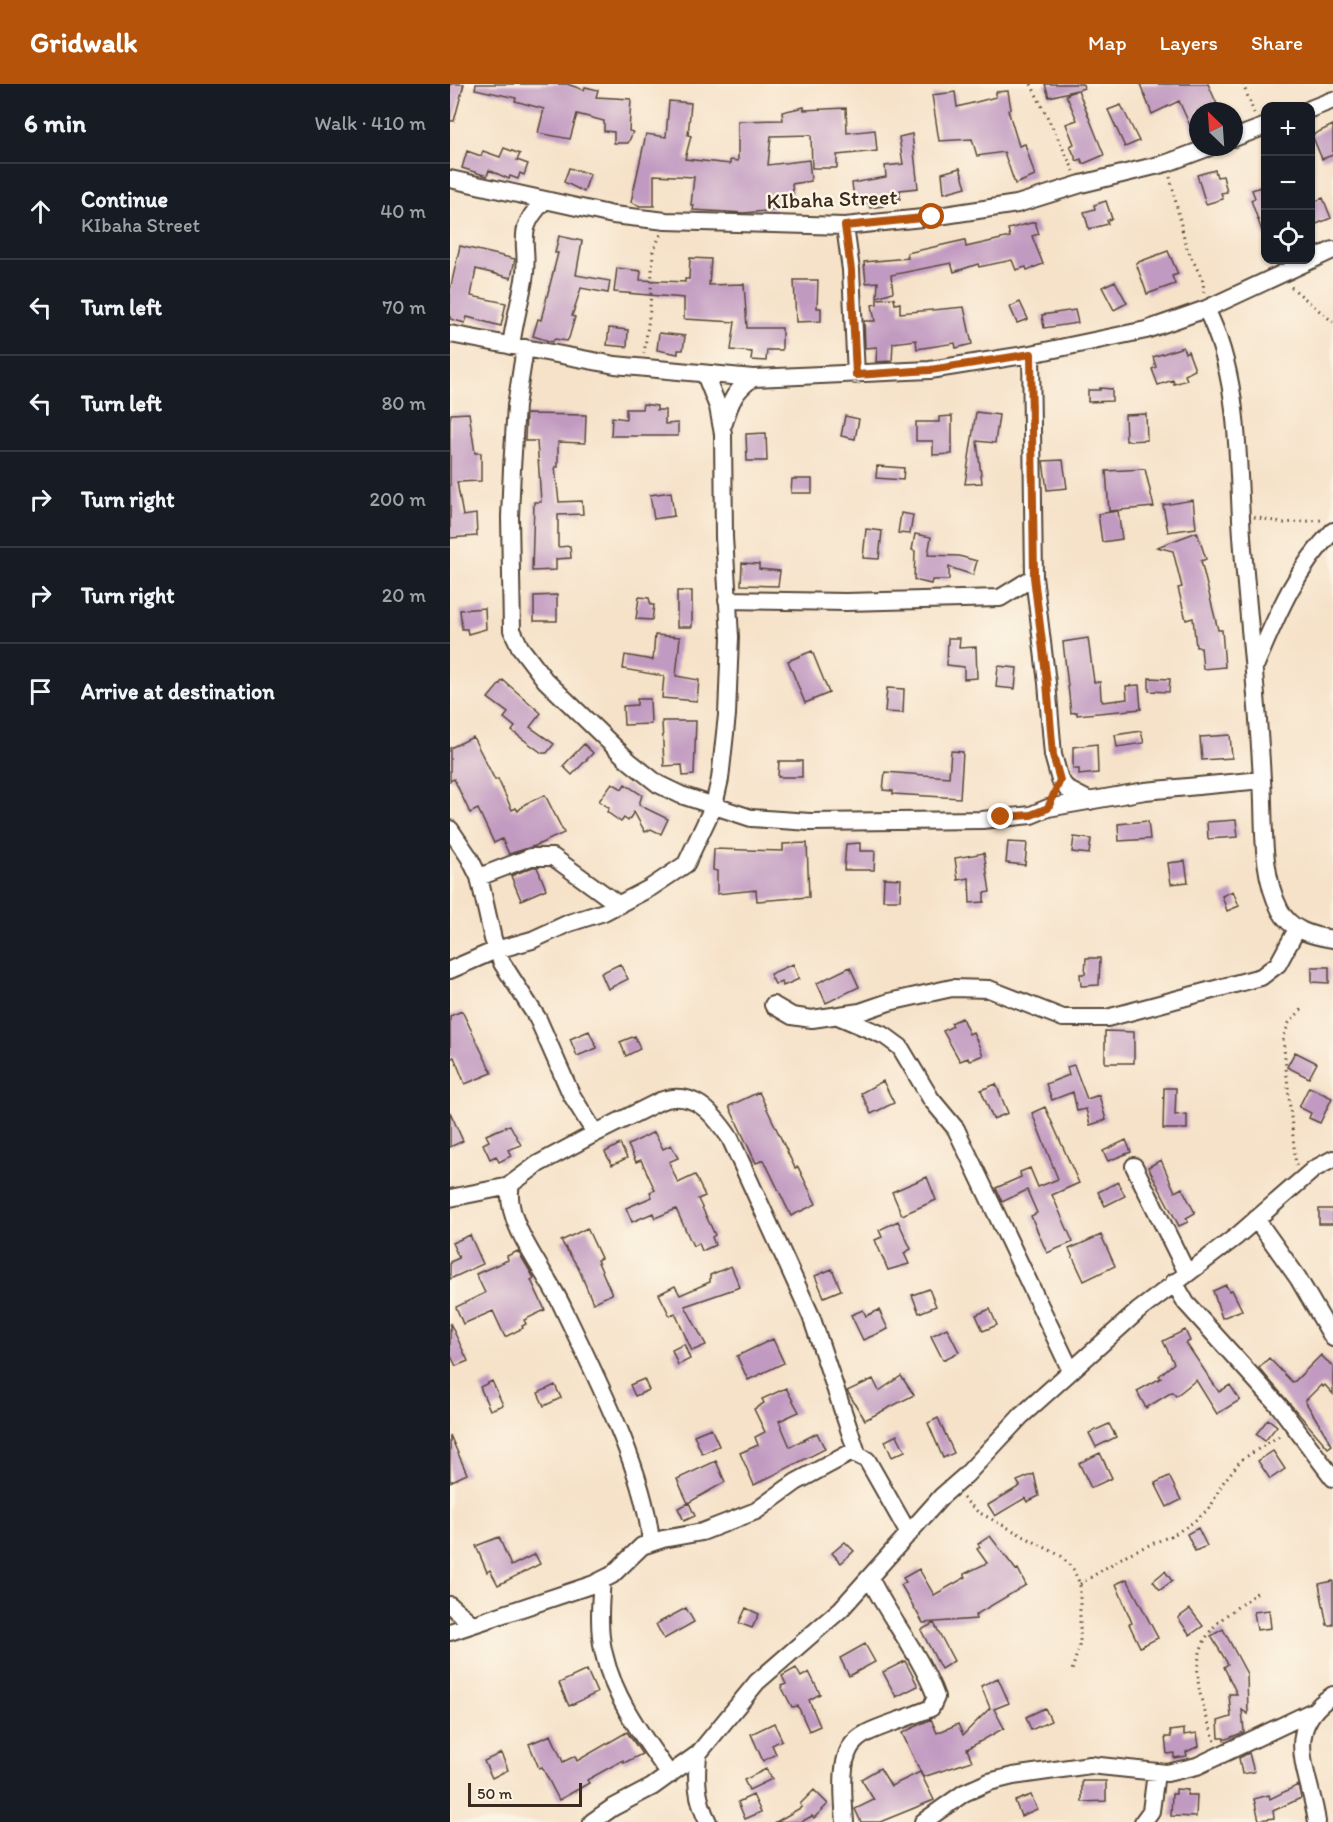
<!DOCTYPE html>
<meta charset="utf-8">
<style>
:root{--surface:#171b24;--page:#242831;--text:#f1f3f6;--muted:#9ea1a6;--line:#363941;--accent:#b45309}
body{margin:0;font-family:Itim,sans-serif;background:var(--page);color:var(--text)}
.controls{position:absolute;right:18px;top:18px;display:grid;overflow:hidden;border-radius:12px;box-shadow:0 2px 4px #0004}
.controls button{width:54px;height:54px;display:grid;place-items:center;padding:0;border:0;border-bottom:2px solid var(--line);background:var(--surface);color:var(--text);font:30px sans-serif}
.compass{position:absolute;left:739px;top:18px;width:54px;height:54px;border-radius:50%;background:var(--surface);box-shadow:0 2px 4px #0004;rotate:335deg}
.scale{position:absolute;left:18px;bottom:15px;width:114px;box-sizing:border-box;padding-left:6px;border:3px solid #3b2a1e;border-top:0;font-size:16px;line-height:21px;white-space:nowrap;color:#3b2a1e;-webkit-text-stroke:4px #fcf5e5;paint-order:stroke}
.stop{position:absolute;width:18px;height:18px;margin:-14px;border:4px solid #b45309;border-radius:50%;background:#fff}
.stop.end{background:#b45309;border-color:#fff;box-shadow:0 2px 6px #0008}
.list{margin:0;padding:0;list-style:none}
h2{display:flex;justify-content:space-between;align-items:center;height:78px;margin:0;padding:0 24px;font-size:26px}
h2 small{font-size:20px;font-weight:400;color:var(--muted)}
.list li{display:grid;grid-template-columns:39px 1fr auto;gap:18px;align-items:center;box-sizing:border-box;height:96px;padding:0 24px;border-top:2px solid var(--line)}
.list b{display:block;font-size:22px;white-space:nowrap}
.list p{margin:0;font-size:20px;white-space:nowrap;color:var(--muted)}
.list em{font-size:20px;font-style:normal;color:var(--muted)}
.icon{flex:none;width:33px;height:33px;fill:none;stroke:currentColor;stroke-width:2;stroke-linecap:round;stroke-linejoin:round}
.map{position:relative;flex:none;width:883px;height:1738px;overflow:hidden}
header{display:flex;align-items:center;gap:36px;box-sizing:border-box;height:84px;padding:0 30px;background:var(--accent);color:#fff}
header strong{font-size:28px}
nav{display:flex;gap:33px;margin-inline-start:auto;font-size:21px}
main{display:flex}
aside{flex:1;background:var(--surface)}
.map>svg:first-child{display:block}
</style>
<header>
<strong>Gridwalk</strong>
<nav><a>Map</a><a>Layers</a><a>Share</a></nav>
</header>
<main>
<aside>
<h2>6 min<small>Walk · 410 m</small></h2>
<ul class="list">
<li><svg class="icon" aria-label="ahead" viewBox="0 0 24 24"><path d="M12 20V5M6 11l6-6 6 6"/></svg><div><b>Continue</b><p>KIbaha Street</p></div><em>40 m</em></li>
<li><svg class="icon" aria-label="left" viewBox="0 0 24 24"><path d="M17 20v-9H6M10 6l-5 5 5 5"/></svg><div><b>Turn left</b></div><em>70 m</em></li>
<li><svg class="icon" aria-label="left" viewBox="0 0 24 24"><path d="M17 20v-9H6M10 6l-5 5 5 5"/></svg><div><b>Turn left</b></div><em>80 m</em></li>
<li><svg class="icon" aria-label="right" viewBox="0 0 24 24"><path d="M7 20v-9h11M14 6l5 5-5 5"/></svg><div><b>Turn right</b></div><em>200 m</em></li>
<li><svg class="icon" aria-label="right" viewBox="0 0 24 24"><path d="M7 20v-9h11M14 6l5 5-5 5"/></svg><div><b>Turn right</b></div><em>20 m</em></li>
<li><svg class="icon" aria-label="arrive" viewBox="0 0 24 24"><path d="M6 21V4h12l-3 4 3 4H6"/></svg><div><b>Arrive at destination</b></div></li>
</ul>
</aside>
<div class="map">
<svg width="883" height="1738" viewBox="0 0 883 1738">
<rect width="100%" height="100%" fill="#fcf5e5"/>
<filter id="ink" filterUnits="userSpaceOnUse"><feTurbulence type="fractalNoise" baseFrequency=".0167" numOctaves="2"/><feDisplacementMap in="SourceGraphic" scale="12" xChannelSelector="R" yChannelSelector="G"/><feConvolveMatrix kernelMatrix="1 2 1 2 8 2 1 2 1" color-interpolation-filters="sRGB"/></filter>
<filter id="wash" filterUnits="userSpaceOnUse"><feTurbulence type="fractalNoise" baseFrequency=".008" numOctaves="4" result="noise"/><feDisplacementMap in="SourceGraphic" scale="24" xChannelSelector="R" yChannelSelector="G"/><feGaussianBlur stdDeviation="1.35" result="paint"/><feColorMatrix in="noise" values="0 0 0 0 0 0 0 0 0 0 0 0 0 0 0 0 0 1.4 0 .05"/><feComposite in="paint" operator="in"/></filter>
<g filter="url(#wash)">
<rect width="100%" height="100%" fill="#f6e2c9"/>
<g id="blocks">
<path fill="#c19ac1" d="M0,0H14L4,37H0Z
M26,0H117L134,6L135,3L148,6L146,13L181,15L179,47L183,48L178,59H164V48L154,47V37L127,30L120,55L88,49L94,25L65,17L66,14L25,5Z
M595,0H633L634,4L628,6L654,71L633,80L631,75L627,77L620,62L624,60L616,40L627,36L616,11L627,6L599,13Z
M690,0H758L770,27H748L747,57L729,17L702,30Z
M558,7L561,25L558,26L569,62L575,60L585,92L565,100L554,68L527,72L522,55L489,57L482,11L505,8L507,23L546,13V8Z
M219,17L241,19L238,51L241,52L235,75L280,80V76L288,77V37L333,36L332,28L354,23V26L396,24L397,49L425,46L427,67L387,71V84H362L361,51L321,52L318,81L359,76L361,97L342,100L343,110L325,112L326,126L294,129L243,126L244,121H241L244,93L204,91V122H190L181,118L196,50L216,53Z
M671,21L689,57L675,63L658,26Z
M883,41V71L872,75L862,51Z
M462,50L468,104L450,106V115H432L433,122L420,124L419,119L405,121L402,99L436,93L435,82L453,80L449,53Z
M54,64L70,70L67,76L78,80L74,91L70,89L68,95L60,92L59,95L39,86L37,92L12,84L17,67L31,72L33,67L50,73Z
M119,84L140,90L134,108L114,98Z
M510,84L516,103L494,109L492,89Z
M765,86L767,93L773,92L777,108L771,109L773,115L756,120L747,91Z
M816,101V153H814L801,116L805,114L802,106Z
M873,114L881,134L864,141L861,133V119Z
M656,117L662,135L657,136L658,140L639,145L634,128L645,125L644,121Z
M585,138L589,150L582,152L593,180L577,186L576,183L566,186L562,176L529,183L528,180L504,188L501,179L441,191L443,208L427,213L428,198L416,199L414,178L458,174L457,169L515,156L516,163L560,153L558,145Z
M109,152L132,157L126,191L160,197L158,209L131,204L122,232L125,233L119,254L117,257L105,255L102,258L83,252L88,235L91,236L108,169H105Z
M10,162L65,175L61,194L26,185L21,212L56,219L51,242L17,233L15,239L0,235V206Z
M718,167L728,190L722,192L725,200L697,210L686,179Z
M240,174L261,175L259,201L294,200L297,244H332V266H317L316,277L301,276L302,268L281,266L285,238L234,235V214L164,208L167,184L191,187L190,196L235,198V195H239Z
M344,196H368L367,224H371V237L346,238Z
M665,197L677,219L664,226L652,203Z
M444,214L445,220L450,219V229L514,223L522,260L506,264L505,259L467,265L466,256L443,259L442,277L426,278L427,263L415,264L414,237H425L422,221L427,220V215Z
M570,218L578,235L567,239L560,223Z
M625,226L628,239L594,244L592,231Z
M159,244L178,246L177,263L157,261Z
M209,249L235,252L233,266H228V270L207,266Z
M733,263L735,269L738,267L745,286L735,291L737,296L724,300L723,296L708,301L702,285L706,283L703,273Z
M650,304L662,305V317L638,318V306H650Z
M193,320L207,322V326H215V340L228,339V352H161L162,333L176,335V325H192Z
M526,328L549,331L545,359L527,357L532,399L515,400Z
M19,329L25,369H31V397L7,398L13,432L26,430L27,452L0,454V336L1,330Z
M76,330L136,331L135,359L108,358V383H105L109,418L132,417L133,430L108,431V463L120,462L121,474L106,475V486L82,487L84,418H91L87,357H75Z
M696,330L697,356L676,357L675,331Z
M395,332L409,335L405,355L391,352Z
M502,332V370L483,371V357H466V338H489V333Z
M316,349L317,377H297L296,350Z
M613,376L617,404L597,406L593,377Z
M427,382L454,384L453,396L426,394Z
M695,385L704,423L659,427L656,387Z
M342,395H362V409H341Z
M221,408L224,432L204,435L200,411Z
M743,416L746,444L718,448L713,421Z
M668,427L672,455L652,458L648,430Z
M451,429L463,431L460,450L448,449Z
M416,445L432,447L429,475L413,474Z
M747,448L756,475L751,477L768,546H772L775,583L753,585L751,563H746L743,534L736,536L728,504L732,503L723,467L707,463Z
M465,450L481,453L478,471L509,472L527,477L523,491L499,483V496H482L481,500L464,496L465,467L462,466Z
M292,479L309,480V485L330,487L328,502L291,501Z
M227,507H242V543H227Z
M107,511V537H84V512Z
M189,513L199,514L201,521H204L202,536L186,535Z
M35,524L36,545L18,550L17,545H12L10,526Z
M205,551L230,553L226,592L249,596L247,617L212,614L214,592L173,585L175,571L203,576Z
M498,554H510L509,564L526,563L527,594L514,595V583L497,581Z
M638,554L644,598H650L651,615L653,618L677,615L676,602L689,601L691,625L627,631V628L621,629L613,558Z
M362,567L379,609L355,619L338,577Z
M548,582L567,584L565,605L546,603Z
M699,594L720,595L719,608L699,607Z
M53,596L91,629L80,643L104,660L97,669H92L62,647L65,643L54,634L58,629L38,614Z
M437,604L454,605L453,629L435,628Z
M187,615H200L201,640L174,641L173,622L187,621Z
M212,637H246L244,691L233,692L232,681L214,682Z
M691,647L694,659L667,663L665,651Z
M780,651L782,674L752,676L750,653Z
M23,653L45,696L48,695L62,726L66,724L68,727L75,720L95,711L114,749L85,762L59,770L52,755L44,759L28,725L20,729L4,695L0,697V664Z
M134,660L143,669L122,691L113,682Z
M647,660L648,689L629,691V685H623V663Z
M501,667L513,668L510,714L443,710V707L433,706L435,688L499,693Z
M329,677H352V693H328Z
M162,699L172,705L175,700L192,711L189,721L218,735L211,750L201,745L195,748L184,728L178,737L174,734L171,738L157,728L159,724L149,717Z
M786,736L788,753L758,755L757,738Z
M698,737L700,755L669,757L668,740Z
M624,753L641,755L639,770L622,768Z
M558,758L577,759L575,781L556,779Z
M357,759L359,813L307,817L306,806L267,810V787L263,786L264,765L333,767V760Z
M410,759V767H425L424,786H394L396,760Z
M534,769L540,808L534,809V818L520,819L519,794L508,796L505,774Z
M735,777L738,798L721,800L718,779Z
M83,783H87L96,805L71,816L61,792Z
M434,794L451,795L450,816H433Z
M783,807L789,822L777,827L772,812Z
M636,874H650L649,901L631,902L630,890H635Z
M170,880L178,895L158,905L151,889Z
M343,880L349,895L333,902L332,898L325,900L320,890Z
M400,883L409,903L376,919L367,899Z
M862,883H879V899L862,898Z
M12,927L42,989L15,1000L4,973L0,975V932Z
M512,934L519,950L523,948L533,971L519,977L518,974L510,977L493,947L503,942L501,939Z
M139,947L147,964L127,972L120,955Z
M655,947L684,948V979H655Z
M185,952L190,965L176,972L170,958Z
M845,968L867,979L859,994L837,983Z
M624,981L637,1015L649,1011L656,1036L640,1041L636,1025L627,1027L623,1008L602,1016L596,1000L619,991L617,983Z
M433,997L444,1019L421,1030L411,1009Z
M546,1000L558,1029L543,1035L531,1006Z
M859,1003L882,1014L870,1039L859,1034L861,1029L849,1023Z
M714,1004H726L725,1031L737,1030V1045H713Z
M309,1008L345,1084L348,1083L366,1120L341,1132L314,1076L306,1079L279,1022Z
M595,1023L629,1099L602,1111L623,1158L597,1169L581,1132L587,1129L577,1106L552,1118L546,1104L571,1093L570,1088L580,1084L588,1103L608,1095L582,1029Z
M0,1028L13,1057L0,1063Z
M60,1041L71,1061L58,1066L61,1072L49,1078L46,1072L40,1075L33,1060L39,1057L36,1051Z
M204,1048L213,1065L221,1061L228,1074L219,1078L228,1099L245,1091L255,1112L248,1115L265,1151L262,1153L265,1161L252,1167L249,1159L243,1162L226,1125L205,1134L203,1129L182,1138L176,1124L202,1113L200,1108L205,1106L191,1076L186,1078L178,1061Z
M676,1056L681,1068L658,1077L653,1067Z
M170,1060L177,1074L162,1081L155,1068Z
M711,1076L725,1108L732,1104L745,1129L736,1134L738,1138L729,1142L698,1083Z
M477,1093L486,1116L452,1131L442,1108Z
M668,1098L675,1112L655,1122L648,1108Z
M869,1125H883V1140H869Z
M448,1137L461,1165L454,1169L459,1180L438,1186L425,1156L432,1153L429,1146Z
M137,1144L151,1174L147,1176L162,1210L143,1219L128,1183L111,1157Z
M20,1151L33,1180L0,1195V1178L9,1174L2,1159Z
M651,1151L665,1182L634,1197L619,1165Z
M68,1167L84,1194L81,1196L95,1226L74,1236L76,1240L72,1242L73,1244L55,1253L43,1227L13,1240L6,1223L35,1209L26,1190L58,1176L57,1172Z
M281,1182L290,1203L235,1222L256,1261L242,1267L225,1229L220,1232L209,1210L225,1202L230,1211L260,1198V1191Z
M382,1185L391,1206L374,1213L365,1192Z
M776,1201L779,1207L782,1206L792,1226L772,1234L763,1207Z
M479,1205L486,1222L469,1229L462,1211Z
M540,1225L547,1241L533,1247L526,1231Z
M413,1226L416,1232L429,1226L438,1245L413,1256L401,1231Z
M0,1239L18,1277L6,1282L0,1270Z
M497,1244L509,1268L493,1276L481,1252Z
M735,1246L740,1257L736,1259L769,1308L780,1301L790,1316L767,1330L746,1296L726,1312L722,1308L696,1324L687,1307L711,1294L709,1292L724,1279L713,1257Z
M323,1255L334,1279L298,1296L287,1272Z
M234,1260L240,1275L228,1281L222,1266Z
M871,1271L883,1283V1310L875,1301L873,1303L871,1301L855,1317L882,1361L878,1364L809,1284L819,1274L842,1298L845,1297Z
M451,1292L464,1311L415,1336L397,1307L423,1295L429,1307Z
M194,1295L199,1306L185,1312L180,1301Z
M42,1297L53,1321L40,1326L30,1303Z
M105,1301L111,1314L94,1322L88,1309Z
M336,1304L349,1328L329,1337L340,1363L367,1349L375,1365L304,1401L290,1369L308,1361L305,1353L315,1348L304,1325L314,1319L312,1315Z
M488,1334L504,1369L493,1374L478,1339Z
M818,1335L827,1342L815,1357L806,1350Z
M659,1340L666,1353L646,1363L639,1349Z
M261,1344L269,1362L252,1370L244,1351Z
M0,1351L17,1390L0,1398Z
M447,1351L455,1367L442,1373L435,1357Z
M823,1367L835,1385L820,1395L808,1377Z
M650,1369L662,1394L641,1404L629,1379Z
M266,1377L275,1398L238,1419L227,1395Z
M584,1390L589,1412L577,1418L575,1414L545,1432L538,1421L570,1402L567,1397Z
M719,1392L731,1416L717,1423L705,1399Z
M239,1419L245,1432L234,1437L228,1424Z
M748,1444L757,1462L745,1467L737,1450Z
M540,1452L566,1486L568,1485L576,1501L525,1531L526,1535L473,1539L451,1501L456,1498L453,1494L469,1485L484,1511L516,1493L514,1490L537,1479L527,1465L530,1463L528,1460Z
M49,1453L61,1482L85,1470L90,1480L48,1501L40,1486L37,1488L26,1462Z
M395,1458L404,1467L391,1479L382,1469Z
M715,1487L722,1497L710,1506L703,1497Z
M677,1495L708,1554L690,1563L679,1540L682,1539L666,1500Z
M883,1497V1541H877L869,1500Z
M236,1524L244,1538L214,1555L206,1540Z
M296,1524L309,1530L302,1544L289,1539Z
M740,1525L753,1542L740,1551L728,1534Z
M819,1526L821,1544L807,1546L804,1528Z
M484,1539L504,1577L491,1585L471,1546Z
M773,1545L797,1590L798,1630L792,1626L794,1648L774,1656V1654H769L768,1637L781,1633L779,1610H787L774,1583L778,1580L761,1552Z
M415,1560L425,1578L399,1592L390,1574Z
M455,1577L468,1602L446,1613L433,1588Z
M346,1584L351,1593L359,1588L370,1610L359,1616L370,1642L359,1647L348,1622L342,1623L331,1602L336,1600L332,1592Z
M137,1586L147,1609L119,1622L109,1599Z
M548,1594L559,1619L544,1625L554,1644L517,1665L522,1677L473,1693L452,1649L481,1635L487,1649L508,1640L513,1651L540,1624L531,1602Z
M595,1624L601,1637L581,1646L576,1633Z
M324,1639L332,1656L322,1661L326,1670L313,1677L301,1650Z
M734,1645V1651L747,1649L749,1662L736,1668L737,1672L724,1674V1669L717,1670L715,1653H721L720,1647Z
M177,1648L192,1670L174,1679L173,1676L137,1696L139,1699L132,1703L109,1716L92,1683L89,1684L79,1660L101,1651L113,1678L125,1672L127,1677Z
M51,1669L58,1686L42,1694L34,1677Z
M799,1669L804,1688L792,1690L789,1674Z
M430,1684L441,1702L470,1688L484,1716L430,1738H411L405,1725L424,1716L411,1695Z
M316,1685L322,1695L299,1706L294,1696Z
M632,1697H656V1717L632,1718Z
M848,1701L851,1714L823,1727L824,1734L809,1736L804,1715L819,1711L820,1715Z
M726,1705L738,1706L737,1711H747L746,1733L721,1732L722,1710H726Z
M364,1706L378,1720L364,1734L362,1732L351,1738H326L352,1723L350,1720Z
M303,1711L311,1728L295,1735L288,1718Z
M581,1711L587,1725L571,1732L565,1717Z"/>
</g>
</g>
<g filter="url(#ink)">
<use href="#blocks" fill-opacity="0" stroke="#574638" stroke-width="1.5"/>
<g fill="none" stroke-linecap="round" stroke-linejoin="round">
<g stroke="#574638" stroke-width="20">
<path id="street" d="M860,25L883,16
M784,54L816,42
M0,95L163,131L216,137L395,142L482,133L567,120L631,100L717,79L760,63
M395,142L401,186L406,291
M756,225C791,294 787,377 792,452C798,533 808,615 812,696C815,738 810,787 830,826C840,846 862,852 883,855
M0,250L165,281L303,294L480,286L581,270L696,246L756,225L883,166
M61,262C64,239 70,218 74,196C81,160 62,149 94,117
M75,264L66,322L62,384L60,433L62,546L70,563L95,596L179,677L208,700L231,711L301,734L360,738L532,736L581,731L598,724L695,707L812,696
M581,270L584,493L597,599L603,671L610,696L617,705L640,717
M274,339C280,318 285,306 303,294
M277,516L396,518L550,514L584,493
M806,580C827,531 845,486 883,447
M0,745L19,773L29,793L43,855L52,879L88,935L121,1010L145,1049
M29,793L81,773H103L169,821
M0,886L46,866L82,856L119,839L154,828L200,804L236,780L264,721L270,695L277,631L280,553L274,453L273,350L268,323L255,290
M323,921L342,932L362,935L410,928L439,918L502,904L539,905L613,934H657L811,893L828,880L847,845
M390,933L435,952L450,963L481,1015L506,1045L621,1287
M684,1082L737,1189
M0,1114L60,1102
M806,1135L848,1194L883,1254
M724,1198L736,1219L829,1322L883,1394
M201,1458C194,1385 145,1291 113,1224C98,1190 52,1138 61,1100L88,1080L142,1051L210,1017C243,1005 262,1028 280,1054L361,1232L407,1369
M152,1496C150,1519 148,1547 154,1570C164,1615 194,1654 220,1691
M0,1521L22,1540
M0,1548L144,1500L162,1491L192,1462L213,1455L252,1448L306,1427L346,1398L402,1368L417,1376L459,1450
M248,1670C246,1695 246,1714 258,1738
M142,1738L162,1724L202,1703L248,1670L307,1598L391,1525L492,1412L516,1391L571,1332L688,1227L787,1152L864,1085L883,1075
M395,1738C387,1640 403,1657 481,1624L486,1613C470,1569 440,1536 420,1494
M473,1738L514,1709L539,1698L563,1692L640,1681L717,1689L747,1682L861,1628
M693,1738L701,1727L706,1689
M867,1738C861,1691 829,1645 883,1611"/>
</g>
<path stroke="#574638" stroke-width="3" stroke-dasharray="1.5 4.5" stroke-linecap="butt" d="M581,0L624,87
M793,0L804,29
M720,93L736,162L753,197L754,209
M841,203L883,238
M194,270L200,226L203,167L211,150
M804,433L834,439L872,436
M846,1082L833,954L839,939L853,924
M513,1414L528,1428L611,1472L623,1485L630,1500V1559L621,1590
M630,1500L678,1470L725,1450L742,1439L760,1424L772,1400L791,1376L831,1351
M765,1657C752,1621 735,1579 762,1545C774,1530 795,1519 809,1507"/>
<use href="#street" stroke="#fff" stroke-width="16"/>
</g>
</g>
<g fill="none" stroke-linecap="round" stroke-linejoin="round" filter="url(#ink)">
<path stroke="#b45309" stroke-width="8" d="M482,133L395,142L401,186L406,291L480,286L581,270L584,493L597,599L603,671L610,696L598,724L581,731L551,733"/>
</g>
<g text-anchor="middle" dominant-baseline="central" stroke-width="5" stroke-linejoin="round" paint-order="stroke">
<g font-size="22" fill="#3b2a1e" stroke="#fcf5e5">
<text transform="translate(382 115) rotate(-2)">KIbaha Street</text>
</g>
</g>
</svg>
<div class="controls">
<button>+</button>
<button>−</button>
<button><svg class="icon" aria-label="locate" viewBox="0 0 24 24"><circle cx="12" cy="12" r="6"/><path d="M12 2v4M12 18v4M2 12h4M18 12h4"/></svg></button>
</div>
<svg class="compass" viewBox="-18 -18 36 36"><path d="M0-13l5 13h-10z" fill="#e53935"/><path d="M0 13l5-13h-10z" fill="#9ea1a6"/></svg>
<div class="scale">50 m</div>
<div class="stop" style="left:482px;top:133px"></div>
<div class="stop end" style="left:551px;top:733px"></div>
</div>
</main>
